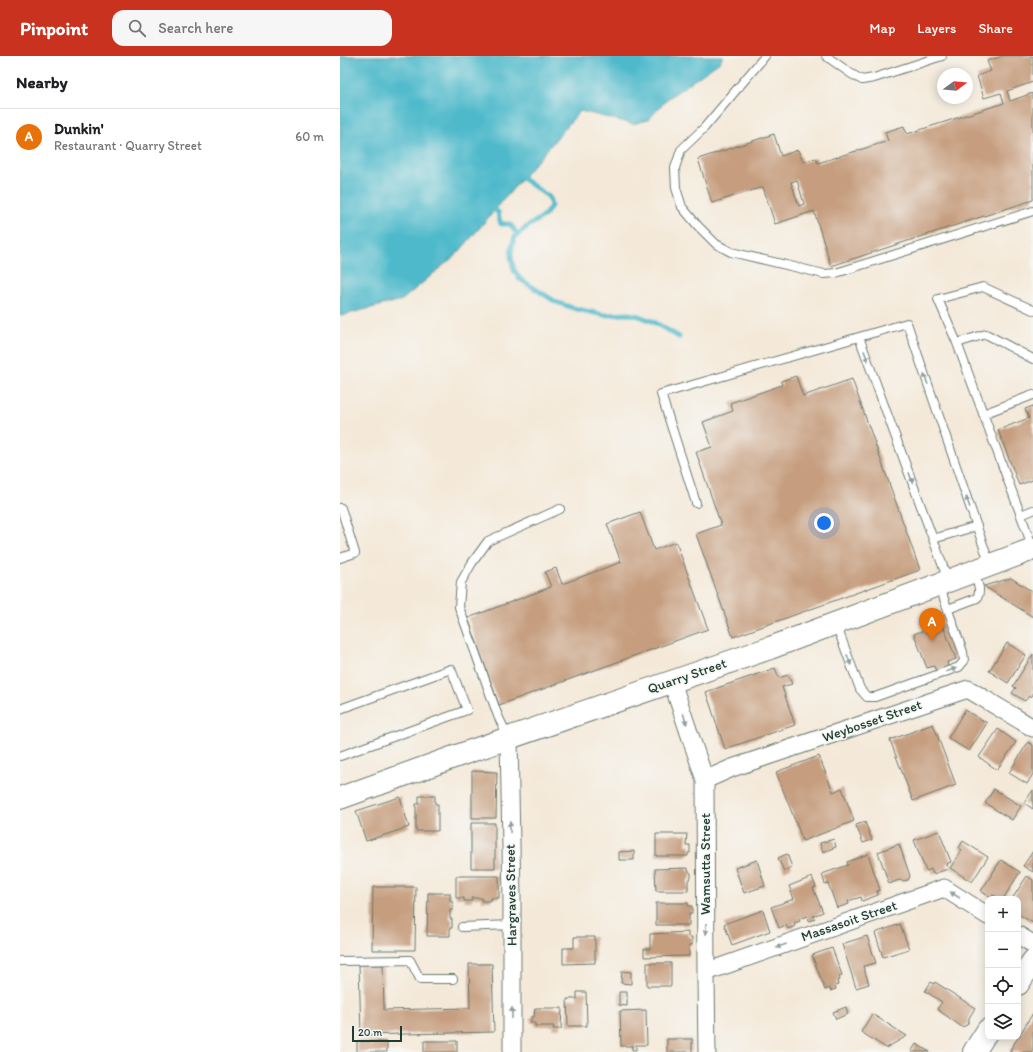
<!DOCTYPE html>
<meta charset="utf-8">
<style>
:root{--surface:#fff;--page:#f6f6f6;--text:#202124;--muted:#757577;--line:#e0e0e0;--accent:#c8321e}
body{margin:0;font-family:Itim,sans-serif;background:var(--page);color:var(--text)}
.controls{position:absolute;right:12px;bottom:12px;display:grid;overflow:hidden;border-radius:8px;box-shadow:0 2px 10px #0003}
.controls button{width:36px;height:36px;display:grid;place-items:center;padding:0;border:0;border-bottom:1px solid var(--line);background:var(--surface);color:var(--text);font:20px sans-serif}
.compass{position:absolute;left:597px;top:12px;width:36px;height:36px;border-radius:50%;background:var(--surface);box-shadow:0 2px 10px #0003;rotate:74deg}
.scale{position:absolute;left:12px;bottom:10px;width:50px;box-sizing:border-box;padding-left:4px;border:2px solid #1f3d34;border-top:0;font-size:11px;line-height:14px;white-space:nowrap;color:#1f3d34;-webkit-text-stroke:3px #f6f6f2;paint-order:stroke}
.you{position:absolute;left:484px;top:467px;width:14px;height:14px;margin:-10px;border:3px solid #fff;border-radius:50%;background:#1a73e8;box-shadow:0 0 0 6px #1a73e833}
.badge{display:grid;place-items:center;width:26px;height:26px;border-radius:50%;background:var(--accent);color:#fff;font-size:13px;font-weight:700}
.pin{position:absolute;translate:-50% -33px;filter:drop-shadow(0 1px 2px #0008)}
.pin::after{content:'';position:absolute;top:21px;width:14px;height:12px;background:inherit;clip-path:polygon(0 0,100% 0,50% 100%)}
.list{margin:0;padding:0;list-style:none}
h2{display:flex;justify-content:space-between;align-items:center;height:52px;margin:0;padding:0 16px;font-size:17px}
h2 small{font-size:13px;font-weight:400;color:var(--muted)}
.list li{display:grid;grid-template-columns:26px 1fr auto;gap:12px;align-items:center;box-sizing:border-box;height:56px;padding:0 16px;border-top:1px solid var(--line)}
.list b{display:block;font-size:15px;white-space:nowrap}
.list p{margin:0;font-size:13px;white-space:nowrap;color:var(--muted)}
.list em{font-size:13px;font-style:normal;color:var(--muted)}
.icon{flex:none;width:22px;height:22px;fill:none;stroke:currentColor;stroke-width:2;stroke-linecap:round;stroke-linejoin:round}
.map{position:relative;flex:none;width:693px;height:996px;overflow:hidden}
header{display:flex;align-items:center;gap:24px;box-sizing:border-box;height:56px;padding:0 20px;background:var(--accent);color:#fff}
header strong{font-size:19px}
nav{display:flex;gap:22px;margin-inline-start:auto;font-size:14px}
.search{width:280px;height:36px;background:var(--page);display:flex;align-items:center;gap:10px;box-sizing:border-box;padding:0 14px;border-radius:12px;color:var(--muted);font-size:15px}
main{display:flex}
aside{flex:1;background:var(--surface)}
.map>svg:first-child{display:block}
</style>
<header>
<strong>Pinpoint</strong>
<div class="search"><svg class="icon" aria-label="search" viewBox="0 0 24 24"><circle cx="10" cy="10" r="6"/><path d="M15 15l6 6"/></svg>Search here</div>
<nav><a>Map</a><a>Layers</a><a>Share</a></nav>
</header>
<main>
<aside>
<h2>Nearby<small></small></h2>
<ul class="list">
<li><span class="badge" style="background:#e8710a">A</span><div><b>Dunkin'</b><p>Restaurant · Quarry Street</p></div><em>60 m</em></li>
</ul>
</aside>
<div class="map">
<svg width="693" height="996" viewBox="0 0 693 996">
<rect width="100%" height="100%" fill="#f6f6f2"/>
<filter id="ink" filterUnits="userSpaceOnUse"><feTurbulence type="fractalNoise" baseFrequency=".025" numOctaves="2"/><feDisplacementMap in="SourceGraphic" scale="8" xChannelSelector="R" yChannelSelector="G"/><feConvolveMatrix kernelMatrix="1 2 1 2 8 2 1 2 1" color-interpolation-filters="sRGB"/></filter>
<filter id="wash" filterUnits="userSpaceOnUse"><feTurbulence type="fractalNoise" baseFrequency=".012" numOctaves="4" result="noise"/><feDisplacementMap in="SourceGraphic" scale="16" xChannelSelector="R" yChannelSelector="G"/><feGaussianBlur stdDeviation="0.9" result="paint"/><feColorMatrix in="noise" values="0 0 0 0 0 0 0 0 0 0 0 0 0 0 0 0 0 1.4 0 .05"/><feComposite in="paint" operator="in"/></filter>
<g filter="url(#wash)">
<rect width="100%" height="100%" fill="#f4e9d9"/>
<path fill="#4eb9cb" stroke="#367b80" d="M0,0H383L380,6L327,43L308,64L293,68L240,55L118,197L62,244L0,260Z"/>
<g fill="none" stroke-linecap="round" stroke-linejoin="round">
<path stroke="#4eb9cb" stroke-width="5" d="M182,122L209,141L211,150L205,159L184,173L175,181L172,190L171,200L174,214L180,223L216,246L233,252L264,259L289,258L299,260L312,265L339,281
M155,154L158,156L159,162L161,168H170L178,179"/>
</g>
<g id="blocks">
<path fill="#c69e7f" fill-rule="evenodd" d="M663,0H693V26L667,35L670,45L693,37V144L491,210L474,155L435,168L423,131L372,147L358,103L434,78L441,100L458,94L463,106L476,102L478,107L548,85L545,76L564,70L567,78L664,47L661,37L644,42L637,20L651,15L647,5ZM457,124L464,148L459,150L451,126Z
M456,320L463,340L512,323L580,514L393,581L356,478L381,469L356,396L372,391L363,366L393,355L390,347L442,329L441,325Z
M693,350V424L679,429L658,374L689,362L685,353Z
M300,456L314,494L336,486L368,573L159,649L128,562L211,531L205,516L216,512L222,528L281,506L267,468Z
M671,522L693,536V561L644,530Z
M602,567L616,603L607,606L608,610L596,615L594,610L587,612L574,578Z
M667,587L686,599L668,627L649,615Z
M693,598V639L691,641L689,640L685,645L672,637L676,632L673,630Z
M435,612L439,622L448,619L452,628L442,631L455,669L385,693L366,636Z
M625,654L647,667L629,695L608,682Z
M593,668L616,729L573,745L550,684Z
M658,673L676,686L657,714L639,701Z
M688,686L693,689V718L687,728L669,717Z
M479,700L493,736L502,732L514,765L463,785L436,716Z
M132,715L157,716L156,762H132Z
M654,733L681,750L672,764L645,747Z
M693,734V753L684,747Z
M79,740H95V748H98V775H76V748H79Z
M60,741L69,771L26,785L16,755Z
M525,766L532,784L523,787L516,769Z
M131,767H155V812H131Z
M599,775L611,806L606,808L608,813L593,818L591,813L586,815L574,784Z
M316,778H347L346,789H350V797H348V800H316Z
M494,783L496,791L483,796L480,787Z
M623,785L648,801L632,826L610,812L622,794L619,792Z
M559,788L570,820L568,824L562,825L559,824L549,828L538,796Z
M294,795V804H279V796Z
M693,795V816L683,810Z
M447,798L452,811L444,815L438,802Z
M528,798L540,834L537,835L538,839L522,845L521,841L508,845L509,848L497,852L488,827L485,828L482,818L508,809L507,806Z
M417,804L425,830L404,837L395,812Z
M661,804L680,816L663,843H660L653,839L651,842L641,835Z
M348,812V815L351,817V822L348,824V835H316L315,813Z
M116,820H159V842H151V845H142V842H132V845H124V842H116Z
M687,820L693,824V867L678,858V843H672Z
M472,821L476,831L473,832L483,856L473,860L475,863L469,865L467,860L459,863L460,865L454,867L455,870L448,873L446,869L439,872L431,851L454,843L449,830Z
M33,831H76L75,894H32Z
M88,837H110V845H112L113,854H110V863H112V872H110V880H87Z
M316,847H348V850H352V858H349V869H316Z
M423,854L430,875L392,889L384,868Z
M560,868L569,893L543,901L535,877Z
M348,876V881H352V889H349V900L304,901V893H310V878Z
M527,880L536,907L523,910L529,928L516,932L502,888Z
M234,881H255V907L223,908V892H234Z
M492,892L502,919L499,921L500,924L497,925L498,929L495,930L496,933L490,935V932L485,934L472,899Z
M307,907H331V930H307Z
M129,908H152L154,976L21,979L19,909H43L44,954L130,952Z
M282,915L291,916V928L281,927Z
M591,926L594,928L595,926L635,952L629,962V965L627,969L622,971L597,953L602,946L585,935Z
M237,936H246L247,970H228L227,943H237Z
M279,936H287V950L279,949Z
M506,951L508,958L496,963L493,956Z
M195,952H222L221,973H213L214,970H195V967H191V961H194Z
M306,954L307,989H296V994H292V990H281L280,955Z
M693,957V996H669Z
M532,958L567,980L546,992L521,976Z
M327,983H352V996H327Z
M17,985L47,986V996H17Z
M84,985H117V996H84Z
M576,988L590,996H571Z"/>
</g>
</g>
<g filter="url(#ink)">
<use href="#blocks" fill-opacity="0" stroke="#6a796e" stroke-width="1"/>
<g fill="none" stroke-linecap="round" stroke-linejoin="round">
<g stroke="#6a796e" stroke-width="10">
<path id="lane" d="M425,0L364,72L341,94L335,112L336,132L342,151L358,170L376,188L391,196L484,218L496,217L693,155
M486,0L510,17L522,24L534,22L602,0
M617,287L598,243L643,231L693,254
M693,303L646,278L617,287L693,492
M643,358L693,339
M356,447L321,338L519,281
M0,452H1L15,497L0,502
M681,459L693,454
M593,483L637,470
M608,524L519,281L567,267L650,509
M608,553L637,542C642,534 637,525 633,516
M496,568L520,633L527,641H535L619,611L624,605L623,596L599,529
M0,653L111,613L127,654L0,700
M168,681L158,660L119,551L121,526L132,507L148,485L220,453
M122,871L172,869
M0,905L70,904L80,923H113"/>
</g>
<g stroke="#6a796e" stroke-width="19">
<path id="street" d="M332,626L365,724L366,922L367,996
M169,682L172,843V996
M365,724L392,712L628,633L693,672
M678,879L693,888
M366,916L604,832L648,860"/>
</g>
<g stroke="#6a796e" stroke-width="24">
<path id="secondary" d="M0,742L128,696L430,592L693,493
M678,928L693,905
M634,996L648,974"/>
</g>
<use href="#lane" stroke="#fff" stroke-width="8"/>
<use href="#street" stroke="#fff" stroke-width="17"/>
<use href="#secondary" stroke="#fff" stroke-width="22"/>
</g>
<defs><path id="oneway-solid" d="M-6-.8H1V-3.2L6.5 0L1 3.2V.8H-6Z"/></defs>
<g fill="#8f9e9a">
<use href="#oneway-solid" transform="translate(526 300) rotate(70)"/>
<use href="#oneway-solid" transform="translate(586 323) rotate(-109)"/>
<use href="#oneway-solid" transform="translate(571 422) rotate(70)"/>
<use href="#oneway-solid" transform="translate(628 446) rotate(-109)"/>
<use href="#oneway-solid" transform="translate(509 604) rotate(69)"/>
<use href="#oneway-solid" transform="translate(611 614) rotate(-19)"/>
<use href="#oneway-solid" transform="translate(345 663) rotate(72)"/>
<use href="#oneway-solid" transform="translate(170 771) rotate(-91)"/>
<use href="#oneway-solid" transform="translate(615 839) rotate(-148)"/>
<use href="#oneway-solid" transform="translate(366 873) rotate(90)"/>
<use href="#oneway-solid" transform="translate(441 890) rotate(161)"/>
<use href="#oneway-solid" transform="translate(172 957) rotate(-90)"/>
</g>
</g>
<g text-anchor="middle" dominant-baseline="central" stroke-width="3" stroke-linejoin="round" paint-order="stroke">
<g font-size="14" fill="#1f3d34" stroke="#f6f6f2">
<text transform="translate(347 620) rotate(-19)">Quarry Street</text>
<text transform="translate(532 665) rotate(-19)">Weybosset Street</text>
<text transform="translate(365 808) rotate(-90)">Wamsutta Street</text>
<text transform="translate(171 839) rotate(-91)">Hargraves Street</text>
<text transform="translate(509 865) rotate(-19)">Massasoit Street</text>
</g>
</g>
</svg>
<div class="controls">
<button>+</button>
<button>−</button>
<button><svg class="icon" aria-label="locate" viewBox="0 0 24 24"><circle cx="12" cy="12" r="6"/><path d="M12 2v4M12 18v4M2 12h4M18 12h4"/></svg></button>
<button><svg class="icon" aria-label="layers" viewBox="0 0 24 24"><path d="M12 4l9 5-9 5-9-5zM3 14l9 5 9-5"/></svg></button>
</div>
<svg class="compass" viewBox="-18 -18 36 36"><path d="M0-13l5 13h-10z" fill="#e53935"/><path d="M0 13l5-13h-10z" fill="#757577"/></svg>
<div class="scale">20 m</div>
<div class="you"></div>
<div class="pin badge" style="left:592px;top:585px;background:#e8710a">A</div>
</div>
</main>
